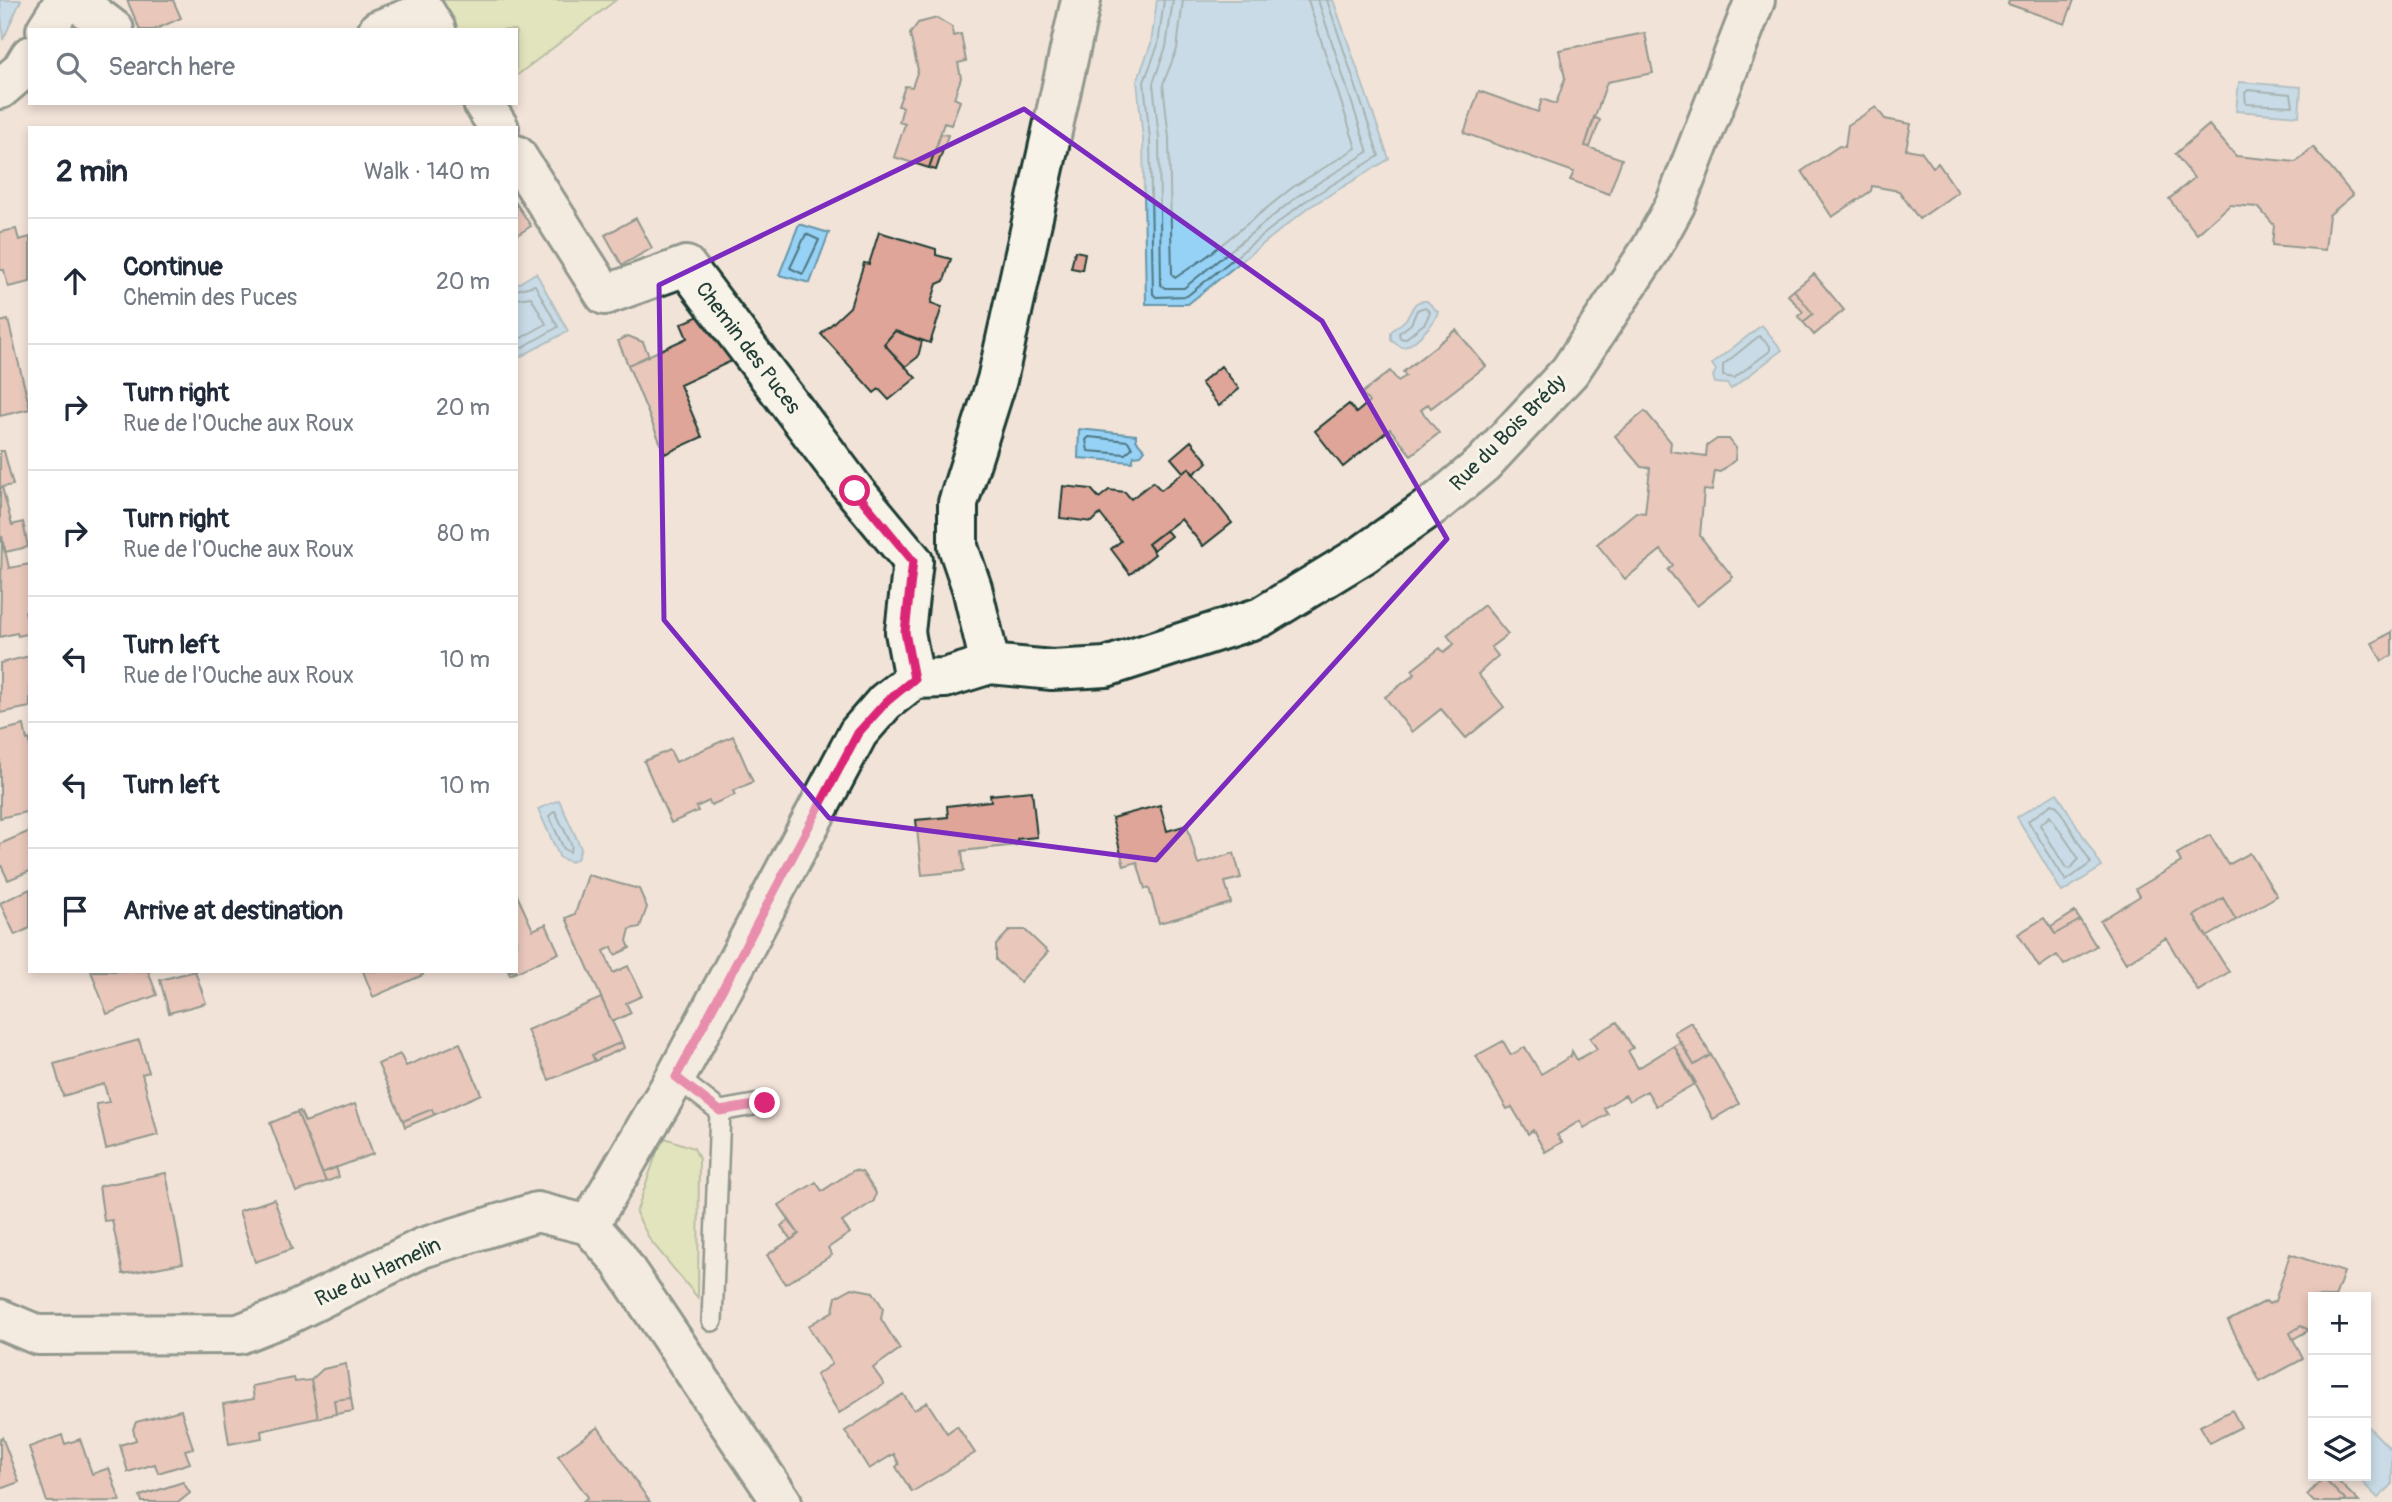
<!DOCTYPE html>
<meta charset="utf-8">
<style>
:root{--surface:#fff;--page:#f2f2f3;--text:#1f2937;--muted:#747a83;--line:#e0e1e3}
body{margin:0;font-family:Pangolin,sans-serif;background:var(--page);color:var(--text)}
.controls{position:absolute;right:21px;bottom:21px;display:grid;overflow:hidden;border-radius:0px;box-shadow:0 4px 10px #0003}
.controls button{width:63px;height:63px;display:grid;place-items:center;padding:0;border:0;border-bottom:2px solid var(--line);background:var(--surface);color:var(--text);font:35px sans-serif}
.stop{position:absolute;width:21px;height:21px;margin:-16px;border:5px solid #db2777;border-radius:50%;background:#fff}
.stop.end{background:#db2777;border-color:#fff;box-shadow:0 2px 7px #0008}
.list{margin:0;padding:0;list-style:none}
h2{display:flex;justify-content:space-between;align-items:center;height:91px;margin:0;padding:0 28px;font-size:30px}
h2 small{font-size:23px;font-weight:400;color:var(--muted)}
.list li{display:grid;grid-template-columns:46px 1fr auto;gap:21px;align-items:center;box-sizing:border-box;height:126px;padding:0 28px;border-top:2px solid var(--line)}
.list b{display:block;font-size:26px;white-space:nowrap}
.list p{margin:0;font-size:23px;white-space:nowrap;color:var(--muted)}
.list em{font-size:23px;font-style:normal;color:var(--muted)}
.icon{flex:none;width:38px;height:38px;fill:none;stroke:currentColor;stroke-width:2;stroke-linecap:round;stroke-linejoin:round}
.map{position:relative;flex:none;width:2392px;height:1502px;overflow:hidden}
.search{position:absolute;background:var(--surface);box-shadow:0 4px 10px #0003;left:28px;top:28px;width:490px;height:77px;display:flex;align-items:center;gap:18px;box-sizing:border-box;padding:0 24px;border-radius:0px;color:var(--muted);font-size:26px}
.panel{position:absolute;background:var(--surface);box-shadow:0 4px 10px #0003;left:28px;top:126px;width:490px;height:847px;border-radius:0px}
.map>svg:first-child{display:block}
</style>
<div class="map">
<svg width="2392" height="1502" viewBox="0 0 2392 1502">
<rect width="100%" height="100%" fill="#f2e3d8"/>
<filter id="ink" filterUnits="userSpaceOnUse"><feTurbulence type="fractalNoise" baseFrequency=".0143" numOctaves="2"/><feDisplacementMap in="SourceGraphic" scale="14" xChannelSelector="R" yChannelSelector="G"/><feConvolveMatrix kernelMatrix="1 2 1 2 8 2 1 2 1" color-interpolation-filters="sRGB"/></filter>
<g filter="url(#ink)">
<path fill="#cde499" stroke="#769066" stroke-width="2" d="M435,0H616L516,76V30H456Z
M662,1137L694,1148L699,1159L698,1298L650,1240L636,1213Z"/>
<path fill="#96d1f6" stroke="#6696a8" stroke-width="2" d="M0,0H21L3,40Z
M1157,0H1333L1389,159L1308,208L1188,304H1146L1143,139L1137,81L1151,44Z
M2239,82L2301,87L2299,116L2236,111Z
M799,224L829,233L810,283L779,275Z
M536,273L568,331L516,359V285Z
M1427,301L1438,312C1436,322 1411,349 1401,347C1399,346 1392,341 1391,340V332C1395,327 1402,324 1406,319C1414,310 1411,300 1427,301Z
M1762,325L1782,350L1731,389L1727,384L1715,383L1713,376L1716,370L1712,364Z
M1079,429L1136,435V440L1145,450L1141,455L1134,456L1132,462L1078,458Z
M2057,793L2102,867L2062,892L2017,817Z
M559,800L581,848L577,859L571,862L560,858L538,809Z
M2366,1424L2392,1451V1485L2378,1498L2356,1476H2366Z"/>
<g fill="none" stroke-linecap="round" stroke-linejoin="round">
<path stroke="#4f7882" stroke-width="2" d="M1164,0L1158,45L1144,82L1150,139L1153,294L1156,297L1187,296L1304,202L1379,156L1327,0
M1173,0L1166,47L1153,83L1159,138L1161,285L1165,288H1184L1299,195L1368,152L1318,0
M1183,0L1177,49L1163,84L1169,138L1172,274L1175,278L1206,257L1293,187L1356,148L1308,0
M2248,90L2291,94L2293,106L2246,104L2245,93Z
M806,234L819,240L803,274L790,268Z
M516,290L535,285L558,327L516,351
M516,299L531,297L546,324L516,341
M1425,307L1430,312L1425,323L1405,339L1400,338L1399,333L1411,324L1417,310Z
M1759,336L1770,346V351L1734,378L1723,376V365Z
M1089,437L1128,441L1132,448L1125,454L1088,451L1086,440Z
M2052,804L2057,806L2091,863L2066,881L2028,821Z
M555,811L572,846L570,852L564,849L549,816Z
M2050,816L2079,859L2070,869L2066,868L2040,825Z"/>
</g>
<path fill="#dea598" stroke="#1f3d34" stroke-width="2" d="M127,0H173L181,18L154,30H140Z
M2009,0H2074L2065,24L2008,4Z
M937,18L952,27L953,36L961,34L966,61L958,63L961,78L954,98L960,101L951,125L944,123L929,168L894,157L905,124L899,122L903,107L898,106L905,86L912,87L918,70L910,34L918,23Z
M1645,33L1653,73L1607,82L1585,146L1622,159L1609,194L1570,180L1574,172L1464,133L1479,91L1538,112L1542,99L1556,104L1565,78L1559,50Z
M1876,107L1885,119L1911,124L1906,149L1922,152L1933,167L1938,163L1958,192L1919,219L1899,191L1872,186L1871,191L1832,217L1802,171L1839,146L1845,147L1848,125Z
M1594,117L1600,120L1590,147L1585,146Z
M2209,125L2236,156L2296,162L2313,147L2353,195L2329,215L2325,250L2272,245L2274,225L2258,207L2230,205L2197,234L2169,199L2194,178L2175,154Z
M941,134L948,135L936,170L929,168Z
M516,203L531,226L516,236Z
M636,218L652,248L622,265L605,235Z
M16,229L19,240L30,237V282L8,287L4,270H0V232Z
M879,232L936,249V255L951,259L944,281L937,284L931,303L942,307L930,343L895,331L884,344L916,378L889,400L879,389L874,393L821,334L850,307L864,263L869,264Z
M1075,251L1085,253L1082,270L1071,268Z
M1814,274L1844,310L1814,335L1803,322L1813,314L1794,290Z
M1794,290L1813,314L1803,322L1798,316L1803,312L1788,295Z
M701,315L736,359L680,385L702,437L665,454L628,365L687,338L681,324Z
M8,320L30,409L0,416V322Z
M1456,330L1486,366L1431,408L1428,404L1421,410L1439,433L1411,455L1390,429L1343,467L1315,431L1349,404L1356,413L1369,402L1362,393L1390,371L1398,381L1406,376L1403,372Z
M895,331L922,341L918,357L905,367L884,344Z
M628,336L643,342L649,356L628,365L618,341Z
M1221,366L1239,389L1219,406L1201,383Z
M1645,411L1671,442L1670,451L1706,456L1707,446L1717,439H1729L1736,448L1735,460L1720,472L1715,471L1712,491L1704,490L1700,536L1733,577L1697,606L1668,570L1673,565L1661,550L1625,579L1597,544L1636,512L1645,513L1650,468L1641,467L1615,436Z
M1191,441L1208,462L1193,474L1189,468L1183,472L1171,458Z
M0,451H4L13,485L2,487L12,525L23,522L28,547L5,552L0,537Z
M1189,468L1232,523L1203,546L1181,519L1148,544L1155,554L1130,574L1111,549L1121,541L1100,514L1092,522L1060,518L1063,486L1091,489L1099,498L1109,490L1125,492L1131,499L1153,482L1161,490Z
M1166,530L1171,536L1153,550L1148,544Z
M2,536L9,568L30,564V609L25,611L30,633L18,636L17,633L0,637Z
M1484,605L1508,634L1491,647L1498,656L1478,674L1504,707L1466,738L1441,709L1412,732L1385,697L1415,674L1412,670L1440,648L1444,652L1454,644L1447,635Z
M2392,632V655L2382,661L2372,643Z
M30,656V707L0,713V663Z
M24,725L27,740L30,739V811L0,818V731Z
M733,736L753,782L733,791L735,795L711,805L709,801L696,807L698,811L671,823L644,761L670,750L676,762Z
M1032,791L1037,837L1017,839V845L962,851L964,871L922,875L916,820L948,817L947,806L991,801L990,795Z
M1160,805L1167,831L1187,825L1198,864L1234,853L1241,878L1225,882L1231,903L1159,923L1149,888L1145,889L1137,862L1124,866L1112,818Z
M30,831V871L8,880L0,863V844Z
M2210,835L2228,865L2250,853L2277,896L2236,920L2223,898L2194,916L2229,972L2198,991L2166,938L2126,963L2100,921L2140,896L2136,889L2181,862L2177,854Z
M588,875L639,889L647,907L640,927L630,929L627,941L630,948L615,955L612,947L604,951L613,973L628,966L642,996L626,1003L631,1013L612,1022L566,918L575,914Z
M30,889V928L15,935L0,903Z
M516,893L533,930L546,924L559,953L510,975L508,971H516Z
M2223,898L2236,920L2207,937L2194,916Z
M2075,912L2080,920L2055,934L2051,927Z
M2044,918L2055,934L2080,920L2096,946L2064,965L2057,955L2039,967L2018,934Z
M1010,930H1025L1048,952L1020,982L996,960V945Z
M91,971H148L157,995L107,1014Z
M195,971L206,1003L169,1013L160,980Z
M363,971H422L423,975L373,997Z
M601,998L622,1042L592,1055L595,1061L549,1080L527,1030Z
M1617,1022L1633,1048L1628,1051L1638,1068L1674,1046L1696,1083L1656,1106L1647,1091L1629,1101L1625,1095L1604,1108L1608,1114L1584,1128L1580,1121L1557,1135L1562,1142L1545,1152L1533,1130L1528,1134L1512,1107L1507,1109L1476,1056L1503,1041L1511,1055L1525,1047L1541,1074L1571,1056L1572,1051L1577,1060L1597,1049L1590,1038Z
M1691,1022L1711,1055L1694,1065L1674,1032Z
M139,1040L149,1072L142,1074L158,1135L106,1149L96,1104L109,1102L104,1084L63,1096L54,1064Z
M622,1042L624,1048L595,1061L592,1055Z
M1681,1042L1694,1065L1711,1055L1739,1104L1713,1119L1674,1046Z
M460,1043L481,1094L434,1115L432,1109L403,1121L378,1064L400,1054L406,1066Z
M355,1104L373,1154L322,1173L297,1112L300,1111L305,1122Z
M432,1109L434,1115L405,1127L403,1121Z
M297,1112L326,1182L296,1192L270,1123Z
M336,1167L339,1177L326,1182L322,1173Z
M854,1170L862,1172L876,1193L874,1201L842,1222L850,1233L828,1248L832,1255L785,1284L767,1255L799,1234L779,1205L816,1182L822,1191Z
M166,1173L183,1263L123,1274L112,1220L104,1221L99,1186Z
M274,1199L292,1249L255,1262L239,1211Z
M788,1220L799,1234L791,1240L781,1226Z
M2290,1254L2344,1272L2335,1297H2313V1328L2309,1330L2301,1326L2290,1333L2303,1359L2260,1382L2228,1321L2266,1301L2269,1304L2275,1301Z
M852,1288L873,1292L883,1308L881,1319L900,1349L873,1368L884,1384L839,1413L816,1375L832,1364L808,1326L833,1311L836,1297Z
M2301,1326L2309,1330L2293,1339L2290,1333Z
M346,1364L351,1398L334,1400L336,1414L318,1418L311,1380L323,1369Z
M294,1378L295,1382L311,1380L318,1418L261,1431L262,1438L229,1444L223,1404L254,1399L252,1386Z
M903,1394L914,1410L927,1402L947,1433L957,1426L975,1453L912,1492L896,1467L899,1464L894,1454L869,1469L845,1431Z
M351,1398L353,1411L336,1414L334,1400Z
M181,1410L193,1448L185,1450L190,1463L158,1473L155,1464L128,1472L120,1445L136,1440L133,1429L136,1422Z
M2232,1410L2241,1427L2210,1443L2200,1426Z
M598,1427L650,1502H582L588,1497L558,1456Z
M62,1435L65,1444L80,1439L92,1474L109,1468L120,1501L47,1502L29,1447Z
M2,1437L19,1482L0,1489V1438Z
M2326,1476H2333L2359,1502H2347L2323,1478Z
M2323,1478L2347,1502H2314L2307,1495Z
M183,1482L190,1493L179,1502H142L140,1496Z"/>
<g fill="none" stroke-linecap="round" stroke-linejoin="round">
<g stroke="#1f3d34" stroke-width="24">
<path id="service" d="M676,1077L720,1111L712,1321
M720,1111L765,1103"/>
</g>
<g stroke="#1f3d34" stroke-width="44">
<path id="minor" d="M75,0L114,30
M46,30L65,0
M378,30L425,12L436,30
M0,89L21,71L30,56
M483,103L499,128
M516,155L605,295L686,266L855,491L913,561L905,632L914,679
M990,664L972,588L958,547V503L997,380L1081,0
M914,679L945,678L990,664L1052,670L1106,667L1261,617L1364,554L1440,500L1483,464L1570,371L1651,249L1675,205L1755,0
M589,1225L676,1077L858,733L885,702L914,679
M0,1319L38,1335L239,1334L285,1316L422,1248L537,1212L589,1225L617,1257L782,1502"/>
</g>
<use href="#service" stroke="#f7f3e8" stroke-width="19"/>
<use href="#minor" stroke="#f7f3e8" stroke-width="38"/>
</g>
</g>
<g fill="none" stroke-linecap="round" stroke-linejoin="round" filter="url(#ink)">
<path stroke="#db2777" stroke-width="9" d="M765,1103L720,1111L676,1077L858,733L886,702L914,679L905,632L913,561L855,491"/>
</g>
<path d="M0 0H2392V1502H0ZM1024,109L1322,321L1447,539L1156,860L829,818L664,620L659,285Z" fill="#f2e3d8" fill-opacity=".55" fill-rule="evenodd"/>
<path fill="none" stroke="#7b2cbf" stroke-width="5" stroke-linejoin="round" d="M1024,109L1322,321L1447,539L1156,860L829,818L664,620L659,285Z"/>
<g text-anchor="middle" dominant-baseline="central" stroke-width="6" stroke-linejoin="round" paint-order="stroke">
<g font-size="21" fill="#1f3d34" stroke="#f7f3e8">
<text transform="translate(748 348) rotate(53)">Chemin des Puces</text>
<text transform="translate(1508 433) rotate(-45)">Rue du Bois Brédy</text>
<text transform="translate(378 1272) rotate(-25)">Rue du Hamelin</text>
</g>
</g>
</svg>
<div class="controls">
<button>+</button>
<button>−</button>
<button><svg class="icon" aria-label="layers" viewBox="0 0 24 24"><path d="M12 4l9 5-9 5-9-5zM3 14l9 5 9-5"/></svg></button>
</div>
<div class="stop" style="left:855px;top:491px"></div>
<div class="stop end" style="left:765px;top:1103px"></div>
<div class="search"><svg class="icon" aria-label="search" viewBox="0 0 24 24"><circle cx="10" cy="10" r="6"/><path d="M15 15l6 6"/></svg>Search here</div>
<section class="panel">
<h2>2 min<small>Walk · 140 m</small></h2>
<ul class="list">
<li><svg class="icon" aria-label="ahead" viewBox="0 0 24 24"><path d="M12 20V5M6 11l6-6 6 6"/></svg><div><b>Continue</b><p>Chemin des Puces</p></div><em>20 m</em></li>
<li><svg class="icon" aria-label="right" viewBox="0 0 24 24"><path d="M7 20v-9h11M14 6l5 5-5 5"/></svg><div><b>Turn right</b><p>Rue de l'Ouche aux Roux</p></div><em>20 m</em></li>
<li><svg class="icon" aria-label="right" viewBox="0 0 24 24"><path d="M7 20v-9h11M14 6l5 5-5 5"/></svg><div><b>Turn right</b><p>Rue de l'Ouche aux Roux</p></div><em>80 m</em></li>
<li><svg class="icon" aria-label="left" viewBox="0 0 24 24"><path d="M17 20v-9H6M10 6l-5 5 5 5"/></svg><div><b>Turn left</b><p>Rue de l'Ouche aux Roux</p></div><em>10 m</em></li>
<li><svg class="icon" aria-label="left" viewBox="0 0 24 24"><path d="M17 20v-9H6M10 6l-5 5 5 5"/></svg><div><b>Turn left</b></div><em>10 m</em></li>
<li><svg class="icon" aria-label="arrive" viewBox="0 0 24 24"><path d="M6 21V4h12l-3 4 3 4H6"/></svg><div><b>Arrive at destination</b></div></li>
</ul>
</section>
</div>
